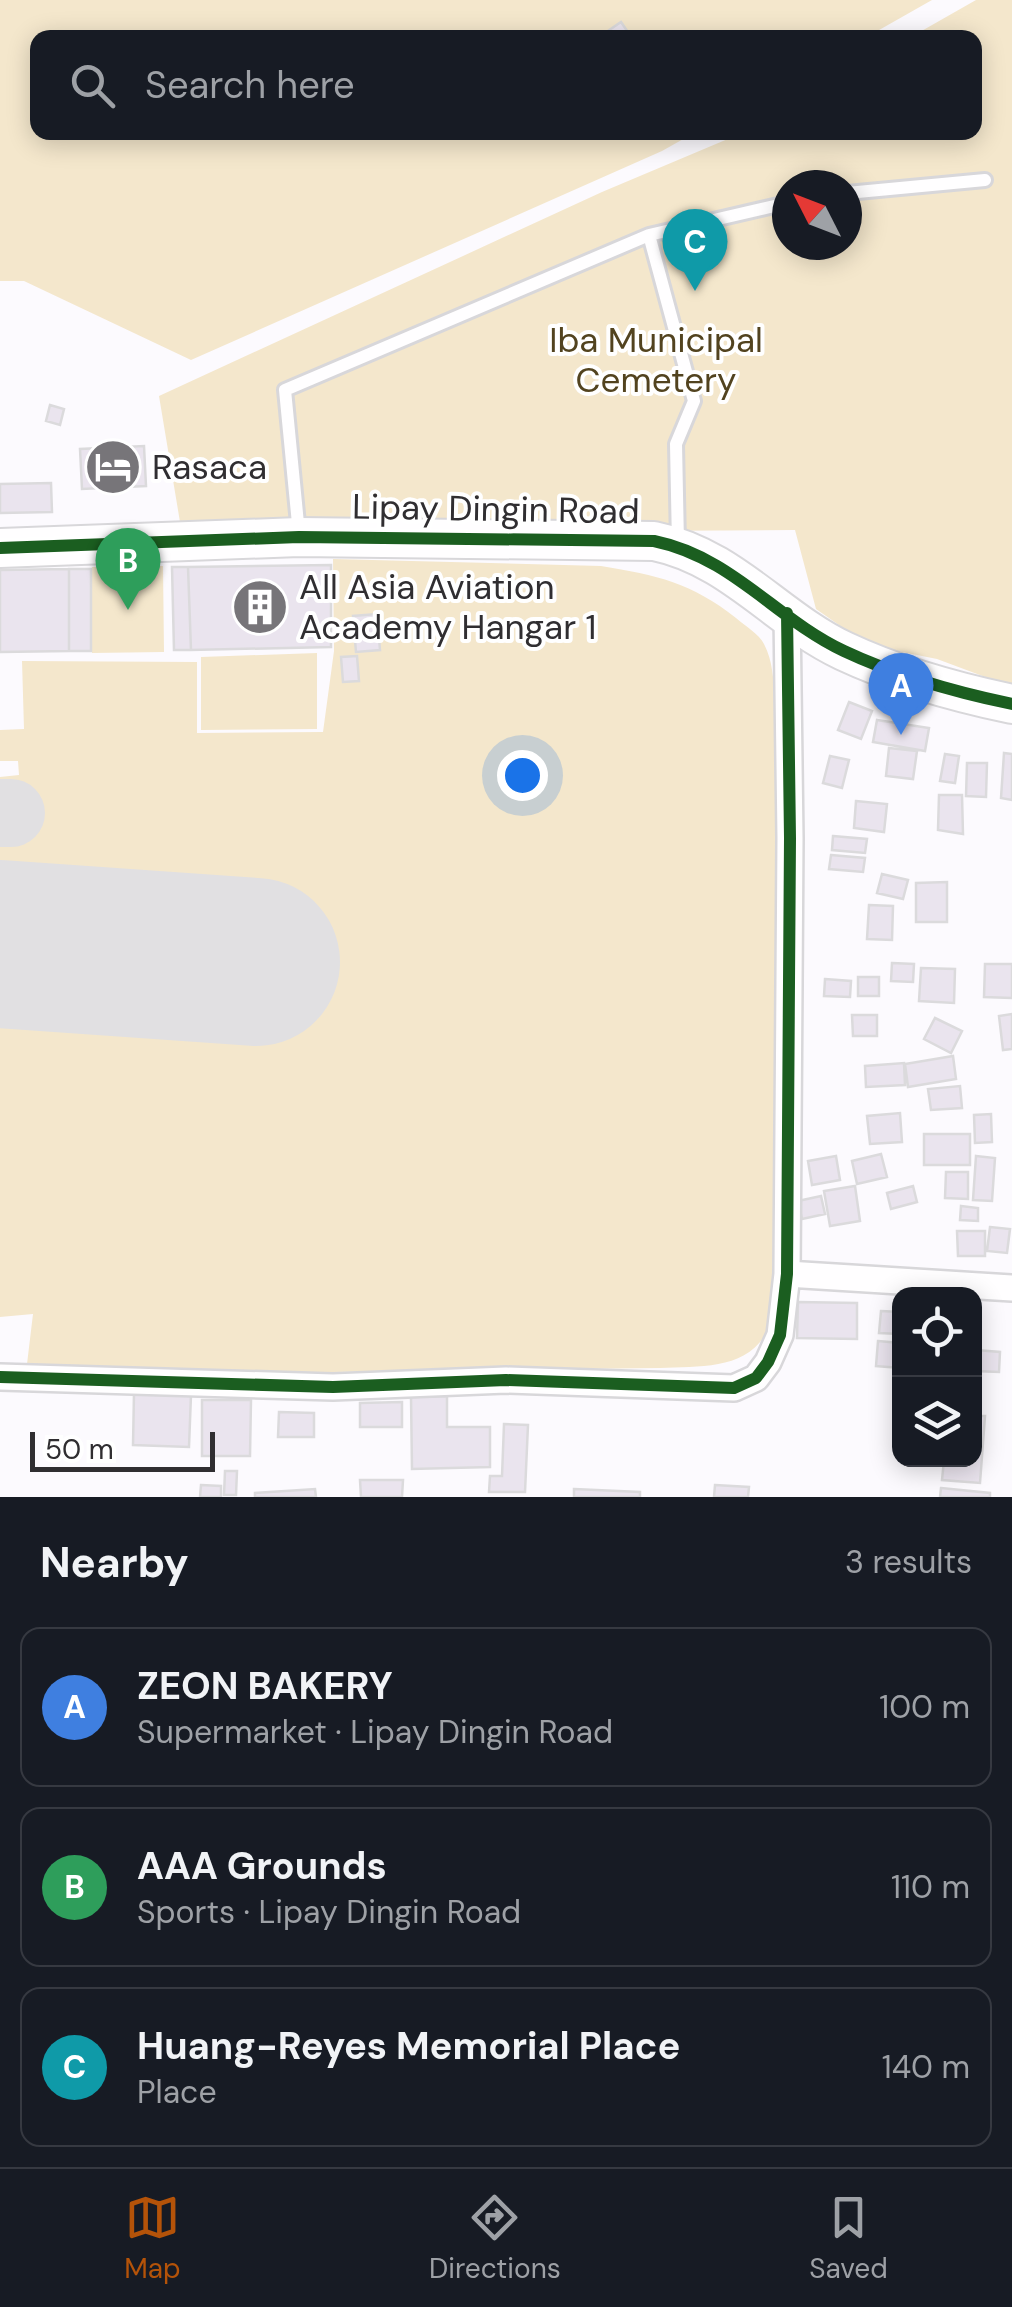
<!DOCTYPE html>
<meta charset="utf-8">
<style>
:root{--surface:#171b24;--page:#242831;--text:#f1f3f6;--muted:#9ea1a6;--line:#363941;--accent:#b45309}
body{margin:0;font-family:"DM Sans",sans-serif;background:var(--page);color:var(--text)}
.controls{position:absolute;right:30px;bottom:30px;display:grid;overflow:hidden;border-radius:20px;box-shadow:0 5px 25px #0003}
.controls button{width:90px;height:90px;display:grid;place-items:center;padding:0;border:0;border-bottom:2px solid var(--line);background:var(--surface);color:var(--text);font:50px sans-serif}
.compass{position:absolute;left:772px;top:170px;width:90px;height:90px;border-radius:50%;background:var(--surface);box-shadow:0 5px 25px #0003;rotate:312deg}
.scale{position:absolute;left:30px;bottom:25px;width:185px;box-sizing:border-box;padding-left:10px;border:5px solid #302e31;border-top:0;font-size:28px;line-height:35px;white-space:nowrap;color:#302e31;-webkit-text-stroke:8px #fff;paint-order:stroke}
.you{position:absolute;left:522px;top:775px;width:35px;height:35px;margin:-25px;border:8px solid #fff;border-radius:50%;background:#1a73e8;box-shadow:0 0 0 15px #1a73e833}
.badge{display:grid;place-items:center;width:65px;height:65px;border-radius:50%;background:var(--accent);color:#fff;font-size:32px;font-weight:700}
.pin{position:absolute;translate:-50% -82px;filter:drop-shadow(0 2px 5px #0008)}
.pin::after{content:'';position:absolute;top:52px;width:35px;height:30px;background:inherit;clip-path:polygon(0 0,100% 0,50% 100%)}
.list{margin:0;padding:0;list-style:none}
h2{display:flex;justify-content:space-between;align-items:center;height:130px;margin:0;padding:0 40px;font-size:42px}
h2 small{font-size:32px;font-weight:400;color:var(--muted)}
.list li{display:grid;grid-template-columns:65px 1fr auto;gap:30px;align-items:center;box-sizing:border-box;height:160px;margin:0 20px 20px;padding:0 20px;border:2px solid var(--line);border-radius:20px}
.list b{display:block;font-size:38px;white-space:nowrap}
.list p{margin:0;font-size:32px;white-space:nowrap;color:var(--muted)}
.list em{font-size:32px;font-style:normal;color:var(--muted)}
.icon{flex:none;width:55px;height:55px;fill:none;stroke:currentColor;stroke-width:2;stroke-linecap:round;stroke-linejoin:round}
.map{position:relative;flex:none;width:1012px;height:1497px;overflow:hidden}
.search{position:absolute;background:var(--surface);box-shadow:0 5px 25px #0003;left:30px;right:30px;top:30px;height:110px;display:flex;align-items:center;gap:25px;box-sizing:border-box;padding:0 35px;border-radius:20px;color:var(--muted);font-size:38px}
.sheet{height:670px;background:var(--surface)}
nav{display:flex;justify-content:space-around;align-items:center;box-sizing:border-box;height:140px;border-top:2px solid var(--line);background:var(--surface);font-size:28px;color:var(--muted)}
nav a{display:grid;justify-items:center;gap:5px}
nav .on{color:var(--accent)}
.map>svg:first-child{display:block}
</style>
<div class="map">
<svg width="1012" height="1497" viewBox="0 0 1012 1497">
<rect width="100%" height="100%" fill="#fcfafe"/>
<path fill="#f4e7cc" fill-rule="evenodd" d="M0,0H932L865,38H38V132L694,133L662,151L191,360L24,281H0Z
M976,0H1012V687L937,659L892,650L849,632L816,609L795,530L182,534L159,396L602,192L742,133L974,132V38L911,37ZM787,185H847V245H787Z
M333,559L601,566C657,575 692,583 736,618C745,626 759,634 764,644C773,661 773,679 775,697L777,1281C775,1293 776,1308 772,1320C755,1371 704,1366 660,1368L253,1373H175L27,1364L33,1314L0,1317V996L253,1008L259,916L0,907V822L19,820V804H0V777L19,775L18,761H0V730L24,729L22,661L197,662V733L323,732L334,651Z
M163,566L164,652L92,653V567Z
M317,653V729L201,730V657Z"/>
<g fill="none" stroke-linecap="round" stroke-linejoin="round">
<path stroke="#e1e0e2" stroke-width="68" d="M0,813H11"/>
<path stroke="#e1e0e2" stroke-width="168" d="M0,944L256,962"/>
</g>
<path fill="#eae4ee" stroke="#dbdadc" stroke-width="2.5" d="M621,22L632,38H603L602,35Z
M50,405L64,409L60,425L46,421Z
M144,446L146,486L82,489L80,449Z
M51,483L52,512L0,513V484Z
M331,565V647L191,650L188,567Z
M172,567H188L191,650H174Z
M69,569V651L0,652V570Z
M69,569H91V651H69Z
M377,614L380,650L356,652L353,616Z
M357,656L359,681L343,682L341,657Z
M849,702L872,711L861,739L838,730Z
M877,720L929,728L925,751L873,742Z
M889,748L917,751L913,779L886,776Z
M1004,753L1012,754V800L1001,798Z
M945,754L959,756L955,783L940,781Z
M830,756L849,760L842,788L823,783Z
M967,763H987L986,797L966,796Z
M939,795H962L963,834L938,830Z
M856,801L887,804L884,832L854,828Z
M833,836L867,839L865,853L832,850Z
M831,855L865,858L863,872L829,869Z
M882,874L908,880L903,899L877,893Z
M947,882V922H916V883Z
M869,905L893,906L892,940L867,939Z
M892,963L914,964L913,982L891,981Z
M985,964H1012V998L984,997Z
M921,968L955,969L954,1003L919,1001Z
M858,977H879V996H858Z
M825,979L851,981L850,997L824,996Z
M1012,1014V1049L1003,1050L999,1016Z
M852,1015H877V1036H853Z
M935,1018L962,1031L951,1053L924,1039Z
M953,1056L956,1079L908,1087L905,1064Z
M904,1063L905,1085L866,1087L865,1066Z
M960,1086L962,1108L931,1110L928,1089Z
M900,1113L902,1142L870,1144L867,1116Z
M991,1114L992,1142L975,1143L974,1115Z
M924,1134H970V1165H924Z
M881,1154L887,1177L857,1184L852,1161Z
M836,1156L840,1180L812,1185L808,1161Z
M976,1156L995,1158L992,1201L973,1200Z
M946,1172H968V1199L945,1198Z
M855,1186L860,1221L830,1226L824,1191Z
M913,1186L917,1202L891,1209L887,1193Z
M821,1196L825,1214L802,1219L798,1201Z
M961,1206L978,1208V1221L960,1220Z
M990,1227L1010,1229L1007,1253L987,1251Z
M957,1231H985V1256H958Z
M798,1302L857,1303V1339L797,1338Z
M881,1311L900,1312V1334L879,1333Z
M878,1341L900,1343V1368L876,1366Z
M976,1350L1000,1352L999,1372L975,1371Z
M134,1393L191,1395L189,1447L133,1445Z
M447,1396V1427H490V1467L412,1469L411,1397Z
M202,1400H251L250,1456H202Z
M402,1402V1427H360V1403Z
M279,1412L314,1413V1437H278Z
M974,1416H985L980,1483L942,1480L944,1460H974Z
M504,1424L528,1425L525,1492H489L490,1476H502Z
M225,1471H237L236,1495H224Z
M360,1480H403L402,1497H361Z
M201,1485L221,1486V1497H200Z
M715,1485L749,1487L748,1497H714Z
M941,1488L990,1493V1497H940Z
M315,1489L316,1497H255V1493Z
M574,1489L640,1492V1497H574Z"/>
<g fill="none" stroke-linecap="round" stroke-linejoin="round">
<g stroke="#d8d7da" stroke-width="18">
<path id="lane" d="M847,193L985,180
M649,235L787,203
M299,534L285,390L649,235L694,401L676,444L678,544"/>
</g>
<g stroke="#d8d7da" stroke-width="30">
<path id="street" d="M787,1274L1012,1288
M0,1377L333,1387L506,1380L734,1388L756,1378L768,1362L780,1335L787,1274L790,838L787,613"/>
</g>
<g stroke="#d8d7da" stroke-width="42">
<path id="secondary" d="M0,548L299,537L654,541C732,557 776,619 844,651C897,676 955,692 1012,704"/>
</g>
<use href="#lane" stroke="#fffeff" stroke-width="12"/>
<use href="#street" stroke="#fffeff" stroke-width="25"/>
<use href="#secondary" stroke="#fffeff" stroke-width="38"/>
<g stroke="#fff" stroke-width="19">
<path id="cycleway" d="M0,548L299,537L654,541C732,557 776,619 844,651C897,676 955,692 1012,704
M0,1377L333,1387L506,1380L734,1388L756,1378L768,1362L780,1335L787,1274L790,838L787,613"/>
</g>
<use href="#cycleway" stroke="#1b5e20" stroke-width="12"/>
</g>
<defs>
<g id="hotel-disc" transform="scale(2.875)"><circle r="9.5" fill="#777579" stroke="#fff"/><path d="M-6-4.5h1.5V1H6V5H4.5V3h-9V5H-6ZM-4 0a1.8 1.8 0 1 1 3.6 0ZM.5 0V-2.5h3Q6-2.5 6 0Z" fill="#fff"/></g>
<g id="building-disc" transform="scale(2.875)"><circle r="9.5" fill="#777579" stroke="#fff"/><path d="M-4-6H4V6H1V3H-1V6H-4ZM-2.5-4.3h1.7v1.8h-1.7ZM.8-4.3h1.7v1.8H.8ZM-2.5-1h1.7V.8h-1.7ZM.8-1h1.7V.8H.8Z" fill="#fff"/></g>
</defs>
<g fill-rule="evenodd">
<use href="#hotel-disc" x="113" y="467"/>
<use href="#building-disc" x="260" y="607"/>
</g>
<g text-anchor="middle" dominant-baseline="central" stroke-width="8" stroke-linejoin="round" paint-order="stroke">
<g font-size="35" fill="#52431f" stroke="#fff">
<text x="656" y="340">Iba Municipal<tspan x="656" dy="40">Cemetery</tspan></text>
</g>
<g font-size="35" fill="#302e31" stroke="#fff" text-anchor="start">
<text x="152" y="467">Rasaca</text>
<text x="299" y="587">All Asia Aviation<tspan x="299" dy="40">Academy Hangar 1</tspan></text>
</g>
<g font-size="35" fill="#302e31" stroke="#fff">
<text transform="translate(496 509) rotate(1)">Lipay Dingin Road</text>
</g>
</g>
</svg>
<div class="controls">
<button><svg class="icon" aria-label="locate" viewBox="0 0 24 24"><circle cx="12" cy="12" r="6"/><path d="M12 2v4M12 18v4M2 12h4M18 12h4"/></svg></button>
<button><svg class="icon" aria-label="layers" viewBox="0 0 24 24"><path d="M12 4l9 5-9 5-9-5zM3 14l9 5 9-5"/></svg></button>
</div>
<svg class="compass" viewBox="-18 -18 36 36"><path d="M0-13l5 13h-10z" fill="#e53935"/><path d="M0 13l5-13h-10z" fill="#9ea1a6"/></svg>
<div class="scale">50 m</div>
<div class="you"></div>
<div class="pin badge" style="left:901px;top:735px;background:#3f7fe0">A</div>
<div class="pin badge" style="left:128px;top:610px;background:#2e9e5b">B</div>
<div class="pin badge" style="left:695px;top:291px;background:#0f9aa8">C</div>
<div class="search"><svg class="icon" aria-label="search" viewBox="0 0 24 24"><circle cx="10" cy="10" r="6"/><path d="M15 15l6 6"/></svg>Search here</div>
</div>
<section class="sheet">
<h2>Nearby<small>3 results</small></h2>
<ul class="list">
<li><span class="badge" style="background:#3f7fe0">A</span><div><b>ZEON BAKERY</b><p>Supermarket · Lipay Dingin Road</p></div><em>100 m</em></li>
<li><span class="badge" style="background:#2e9e5b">B</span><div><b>AAA Grounds</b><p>Sports · Lipay Dingin Road</p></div><em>110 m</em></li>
<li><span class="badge" style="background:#0f9aa8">C</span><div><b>Huang-Reyes Memorial Place</b><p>Place</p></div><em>140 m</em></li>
</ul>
</section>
<nav>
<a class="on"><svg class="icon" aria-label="map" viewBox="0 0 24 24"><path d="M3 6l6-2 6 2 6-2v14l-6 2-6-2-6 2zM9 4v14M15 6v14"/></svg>Map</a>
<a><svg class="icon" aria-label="directions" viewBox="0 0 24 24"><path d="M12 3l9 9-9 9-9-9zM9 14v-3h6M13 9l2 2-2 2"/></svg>Directions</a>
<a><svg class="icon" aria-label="saved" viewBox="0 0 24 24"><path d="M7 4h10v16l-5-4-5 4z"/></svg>Saved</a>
</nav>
